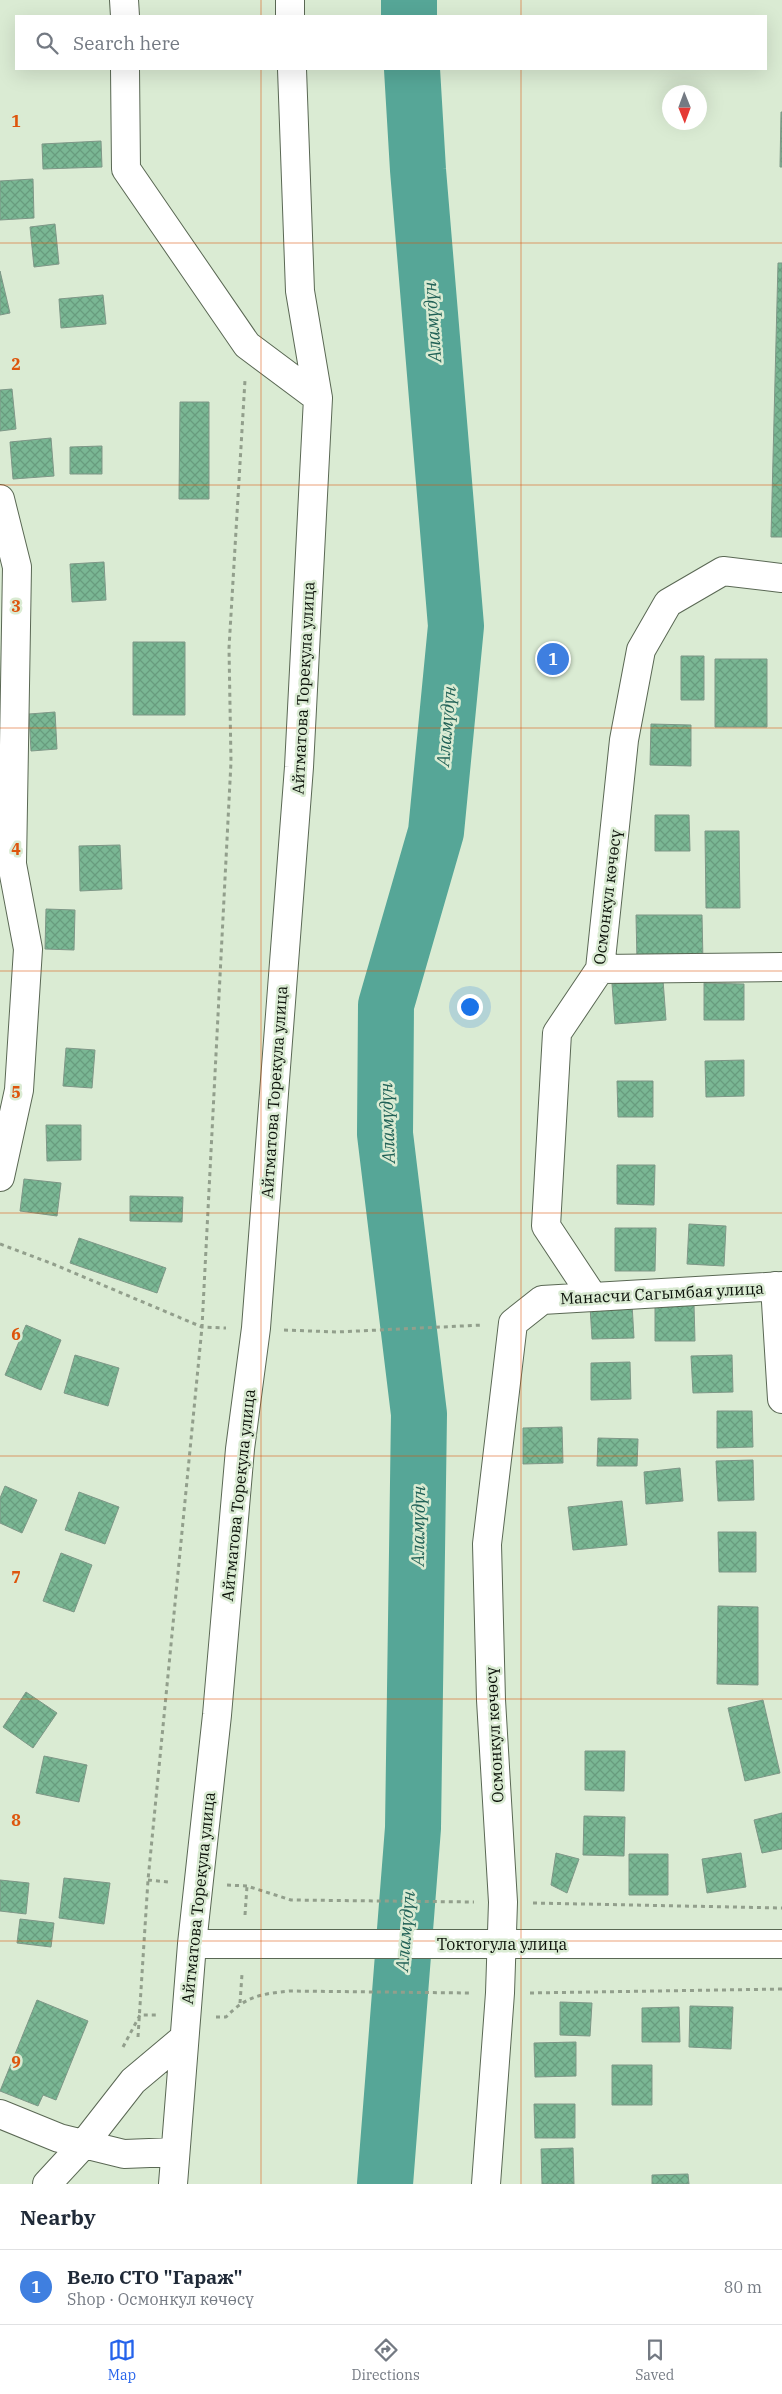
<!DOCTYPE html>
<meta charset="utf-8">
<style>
:root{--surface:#fff;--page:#f2f2f3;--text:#1f2937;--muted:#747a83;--line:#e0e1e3;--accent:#2563eb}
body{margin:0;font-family:"IBM Plex Serif",serif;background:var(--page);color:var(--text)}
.compass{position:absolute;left:662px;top:85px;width:45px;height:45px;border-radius:50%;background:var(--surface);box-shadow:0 5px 20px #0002;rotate:179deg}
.you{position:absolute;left:469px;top:1006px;width:18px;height:18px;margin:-12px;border:4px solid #fff;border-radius:50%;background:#1a73e8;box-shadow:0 0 0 8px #1a73e833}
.badge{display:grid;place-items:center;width:32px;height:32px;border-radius:50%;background:var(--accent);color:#fff;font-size:16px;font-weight:700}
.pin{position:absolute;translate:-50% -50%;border:2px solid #fff;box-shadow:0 1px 5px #0006}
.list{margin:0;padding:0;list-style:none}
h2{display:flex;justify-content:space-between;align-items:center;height:65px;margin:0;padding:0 20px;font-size:21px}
h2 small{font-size:16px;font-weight:400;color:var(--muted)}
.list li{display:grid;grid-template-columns:32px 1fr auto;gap:15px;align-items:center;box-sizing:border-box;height:75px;padding:0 20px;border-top:1px solid var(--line)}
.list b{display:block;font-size:19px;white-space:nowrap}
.list p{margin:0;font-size:16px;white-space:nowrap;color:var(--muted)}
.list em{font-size:16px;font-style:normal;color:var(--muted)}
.icon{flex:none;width:28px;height:28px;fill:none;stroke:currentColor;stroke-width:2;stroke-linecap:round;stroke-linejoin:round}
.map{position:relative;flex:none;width:782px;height:2184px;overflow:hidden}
.search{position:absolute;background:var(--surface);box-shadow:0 5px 20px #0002;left:15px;right:15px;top:15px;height:55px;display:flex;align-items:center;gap:12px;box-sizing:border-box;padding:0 18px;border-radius:0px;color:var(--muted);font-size:19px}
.sheet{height:140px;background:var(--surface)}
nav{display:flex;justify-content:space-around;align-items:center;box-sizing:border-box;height:70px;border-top:1px solid var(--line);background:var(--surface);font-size:14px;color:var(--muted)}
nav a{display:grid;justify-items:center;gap:2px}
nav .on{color:var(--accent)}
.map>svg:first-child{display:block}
</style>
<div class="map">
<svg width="782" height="2184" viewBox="0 0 782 2184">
<defs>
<pattern id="building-cross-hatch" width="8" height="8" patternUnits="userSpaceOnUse" patternTransform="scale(1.25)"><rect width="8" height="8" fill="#7ab794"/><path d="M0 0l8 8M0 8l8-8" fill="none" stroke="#689c7e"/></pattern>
</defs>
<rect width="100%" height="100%" fill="#daebd3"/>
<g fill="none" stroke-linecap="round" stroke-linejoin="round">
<path stroke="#56a697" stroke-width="56" d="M409,0V16
M385,2184L413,1828L419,1414L385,1134L386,1005L436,832L456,626L418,170L412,69"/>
</g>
<path fill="url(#building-cross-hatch)" stroke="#7e9787" d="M781,112H782V167H780Z
M101,141L102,167L43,169L42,144Z
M33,179L34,218L0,220V181Z
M55,224L59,264L34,267L30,227Z
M778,263H782V537H771Z
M0,271L10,313L0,315Z
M103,295L106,324L61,328L59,299Z
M12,389L16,429L0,431V390Z
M180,402H209V499H179Z
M51,438L54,476L13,479L10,442Z
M102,446V474H70V447Z
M104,562L106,600L72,602L70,564Z
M133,642H185V715H133Z
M681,656H704V700H681Z
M715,659H767V727H715Z
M55,712L57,749L31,751L29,714Z
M651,724L691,725V766L650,765Z
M655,815H689L690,851H655Z
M705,831H739L740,908H706Z
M120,845L122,889L80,891L79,846Z
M46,909L75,910L74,950L45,949Z
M636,915H702L703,962H637Z
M663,980L666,1020L615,1024L612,984Z
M704,983L744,984V1020H704Z
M66,1048L95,1050L92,1088L63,1086Z
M744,1060V1096L706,1097L705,1061Z
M617,1081H653V1117H618Z
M46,1125H81V1160L47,1161Z
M617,1165H655L654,1205L617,1204Z
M24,1179L61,1183L57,1216L20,1211Z
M130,1196L183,1197L182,1222L130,1221Z
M689,1224L726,1226L724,1266L687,1264Z
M615,1228H656L655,1271H615Z
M79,1238L166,1268L157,1293L70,1263Z
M632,1304L634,1338L592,1339L590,1306Z
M694,1304L695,1341H655V1305Z
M26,1325L61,1340L41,1390L5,1375Z
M75,1355L119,1368L108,1406L64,1393Z
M732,1355L733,1392L693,1393L691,1356Z
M630,1362L631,1399L591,1400V1363Z
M717,1411H752L753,1447L717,1448Z
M562,1427L563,1463L523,1464V1428Z
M598,1438L638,1439L637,1466H597Z
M753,1460L754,1500L718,1501L716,1461Z
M680,1468L683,1501L646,1504L644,1472Z
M5,1486L37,1500L22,1533L0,1523V1498Z
M79,1492L119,1507L105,1544L65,1530Z
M622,1501L627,1545L573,1550L568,1507Z
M718,1532H756V1572H719Z
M61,1553L92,1565L74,1612L43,1601Z
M718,1606L758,1607V1685L717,1684Z
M26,1692L57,1713L33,1748L3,1727Z
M763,1700L780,1773L745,1781L728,1708Z
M585,1751H625L624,1791L585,1790Z
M44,1756L87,1765L79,1802L36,1793Z
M782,1813V1849L762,1853L754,1820Z
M584,1816L625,1817L624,1856L583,1855Z
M556,1853L579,1859L567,1893L551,1885Z
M741,1853L746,1887L707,1893L702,1859Z
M629,1854H668V1895H629Z
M64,1878L110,1883L104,1924L59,1918Z
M0,1880L29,1883L26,1914L0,1911Z
M20,1919L54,1923L51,1947L17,1943Z
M37,2000L88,2021L56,2100L43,2095L38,2106L0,2091Z
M560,2002L592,2003L590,2036L560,2035Z
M690,2006L733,2007L731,2049L689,2047Z
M679,2007L680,2042H642V2008Z
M576,2042V2076L535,2077L534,2043Z
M612,2065H652V2105H612Z
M534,2104H575V2138H535Z
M573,2148L574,2184H542L541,2149Z
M688,2174L689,2184H652V2175Z"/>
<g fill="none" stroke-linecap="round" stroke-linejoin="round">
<g stroke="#5a6854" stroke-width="30">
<path id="minor" d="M124,0L125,16
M290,0V16
M125,69L126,169L247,345L318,398L299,767L256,1328L240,1449L217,1715L192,1944L173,2184
M292,69L300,291L318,398
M0,499L17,567L12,864L28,949L19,1090L0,1177
M600,969L782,967
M775,1286L782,1399
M593,1297L546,1226L557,1033L600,969L624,740L641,650L668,603L723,571L782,578
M192,1944H782
M0,2114L59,2138L124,2154L175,2152
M47,2184L83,2145L133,2081L183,2039
M486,2184L500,1993L503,1902L491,1700L487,1544L513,1323L542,1300L782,1286"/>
</g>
<path stroke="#929f8c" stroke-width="3" stroke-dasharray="4 4" stroke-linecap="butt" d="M0,1244L53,1264L202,1327L226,1328
M284,1330L337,1332L483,1325
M148,1880L169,1882
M227,1885L247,1886L291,1900L474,1902
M533,1903L782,1908
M245,1915L247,1886
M530,1993L782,1989
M240,2003L242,1974
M216,2017H226C246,1996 261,1994 289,1991L469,1993
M138,2037L148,1880L202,1327L231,762L229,648L245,380
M123,2047L140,2015H157"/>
<use href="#minor" stroke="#fff" stroke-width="28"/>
</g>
<path fill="none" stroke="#dd550c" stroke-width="1" stroke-opacity="0.55" d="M261,0V16M521,0V16M261,69V2184M521,69V2184M0,243H782M0,485H782M0,728H782M0,971H782M0,1213H782M0,1456H782M0,1699H782M0,1941H782"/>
<g text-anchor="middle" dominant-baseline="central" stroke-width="5" stroke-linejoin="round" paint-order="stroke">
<g font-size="16" fill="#0b1109" stroke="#daebd3">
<text transform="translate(303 688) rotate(-87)">Айтматова Торекула улица</text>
<text transform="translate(607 897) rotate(-83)">Осмонкул көчөсү</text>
<text transform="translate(274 1092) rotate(-86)">Айтматова Торекула улица</text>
<text transform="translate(662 1293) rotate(-3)">Манасчи Сагымбая улица</text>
<text transform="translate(238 1495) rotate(-84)">Айтматова Торекула улица</text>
<text transform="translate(494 1735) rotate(-93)">Осмонкул көчөсү</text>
<text transform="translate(198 1898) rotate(-84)">Айтматова Торекула улица</text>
<text x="502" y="1944">Токтогула улица</text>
</g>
<g font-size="18" font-style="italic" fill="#206156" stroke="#daebd3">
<text transform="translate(432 322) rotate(-94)">Аламүдүн</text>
<text transform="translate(446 726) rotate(-85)">Аламүдүн</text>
<text transform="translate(387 1123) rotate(-92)">Аламүдүн</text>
<text transform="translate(418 1526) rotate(-89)">Аламүдүн</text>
<text transform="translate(405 1931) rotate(-85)">Аламүдүн</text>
</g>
</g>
<g font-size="16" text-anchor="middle" font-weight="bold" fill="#dd550c" stroke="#daebd3" stroke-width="5" stroke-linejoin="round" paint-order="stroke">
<text x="16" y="127">1</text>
<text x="16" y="370">2</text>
<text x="16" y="612">3</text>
<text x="16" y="855">4</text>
<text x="16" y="1098">5</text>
<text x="16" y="1340">6</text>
<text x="16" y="1583">7</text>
<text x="16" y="1826">8</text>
<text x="16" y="2068">9</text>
</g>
</svg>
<svg class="compass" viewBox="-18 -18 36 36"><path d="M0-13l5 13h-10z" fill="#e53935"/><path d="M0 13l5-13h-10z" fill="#747a83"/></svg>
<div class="you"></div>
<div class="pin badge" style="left:553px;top:659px;background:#3f7fe0">1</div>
<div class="search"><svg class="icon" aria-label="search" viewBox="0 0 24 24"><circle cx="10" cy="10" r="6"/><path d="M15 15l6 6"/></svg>Search here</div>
</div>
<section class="sheet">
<h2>Nearby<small></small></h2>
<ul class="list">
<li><span class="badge" style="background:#3f7fe0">1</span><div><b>Вело СТО &quot;Гараж&quot;</b><p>Shop · Осмонкул көчөсү</p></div><em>80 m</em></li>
</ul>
</section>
<nav>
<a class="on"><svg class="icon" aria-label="map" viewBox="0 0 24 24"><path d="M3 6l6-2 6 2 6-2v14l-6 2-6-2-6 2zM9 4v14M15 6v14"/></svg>Map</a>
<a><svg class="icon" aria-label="directions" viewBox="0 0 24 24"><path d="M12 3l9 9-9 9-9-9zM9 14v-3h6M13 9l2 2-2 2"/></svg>Directions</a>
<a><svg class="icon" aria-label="saved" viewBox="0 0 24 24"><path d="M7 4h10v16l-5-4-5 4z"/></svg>Saved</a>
</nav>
